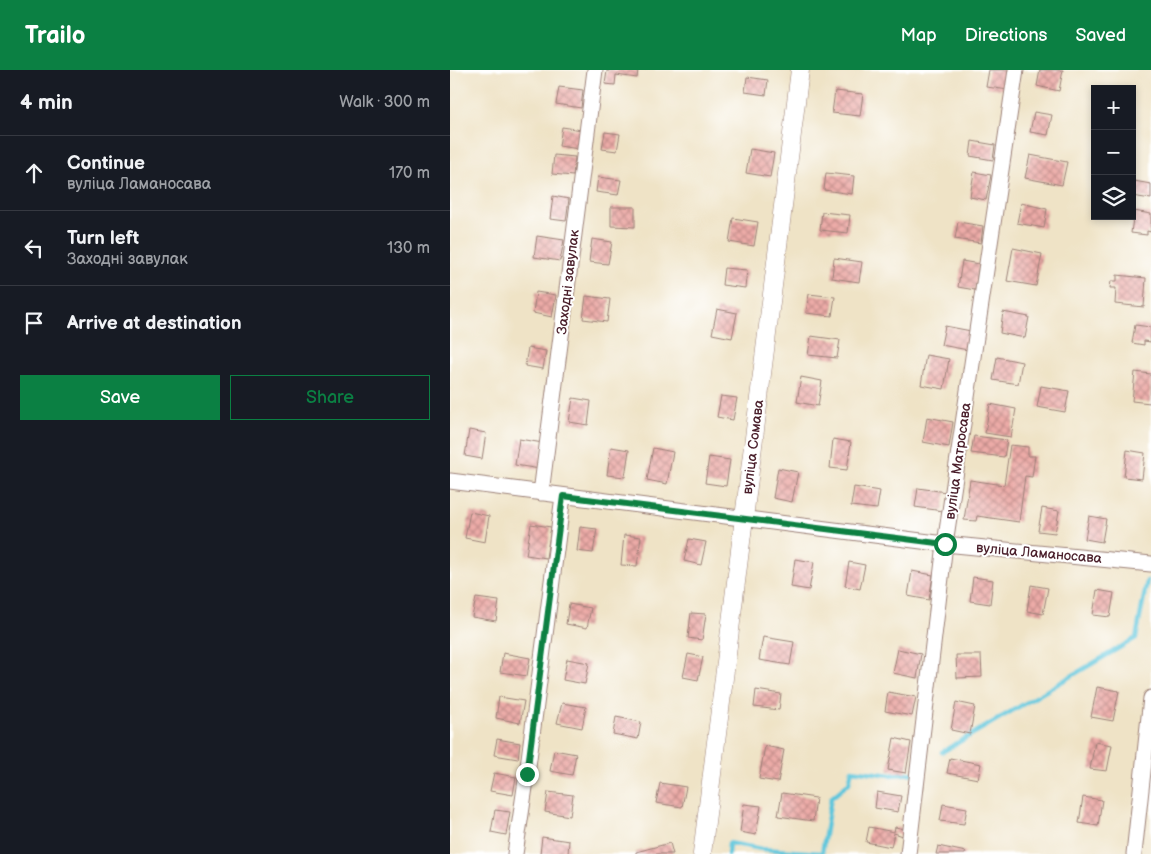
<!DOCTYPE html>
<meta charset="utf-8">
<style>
:root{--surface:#171b24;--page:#20242c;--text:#f1f3f6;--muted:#9ea1a6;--line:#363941;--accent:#0b8043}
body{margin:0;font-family:"Balsamiq Sans",sans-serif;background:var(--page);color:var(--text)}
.controls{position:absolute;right:15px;top:15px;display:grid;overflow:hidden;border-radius:0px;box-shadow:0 2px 8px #0003}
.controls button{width:45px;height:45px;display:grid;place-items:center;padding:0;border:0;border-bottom:1px solid var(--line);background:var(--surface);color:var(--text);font:25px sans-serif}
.stop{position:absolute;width:15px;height:15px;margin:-11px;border:4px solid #0b8043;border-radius:50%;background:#fff}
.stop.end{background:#0b8043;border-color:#fff;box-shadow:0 1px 5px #0008}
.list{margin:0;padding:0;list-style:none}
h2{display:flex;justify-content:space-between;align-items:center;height:65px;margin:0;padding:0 20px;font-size:21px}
h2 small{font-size:16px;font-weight:400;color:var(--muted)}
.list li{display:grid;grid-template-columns:32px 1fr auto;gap:15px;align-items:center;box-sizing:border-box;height:75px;padding:0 20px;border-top:1px solid var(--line)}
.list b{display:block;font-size:19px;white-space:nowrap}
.list p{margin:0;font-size:16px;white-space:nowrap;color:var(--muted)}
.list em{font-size:16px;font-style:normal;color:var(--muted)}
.actions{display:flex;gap:10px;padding:15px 20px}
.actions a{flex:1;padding:11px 0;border:1px solid var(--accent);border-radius:0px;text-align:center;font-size:18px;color:var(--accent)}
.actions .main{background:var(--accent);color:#fff}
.icon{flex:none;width:28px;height:28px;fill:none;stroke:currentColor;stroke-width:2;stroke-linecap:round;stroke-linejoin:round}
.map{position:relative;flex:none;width:701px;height:784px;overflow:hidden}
header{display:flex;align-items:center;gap:30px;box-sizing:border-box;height:70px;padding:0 25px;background:var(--accent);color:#fff}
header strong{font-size:24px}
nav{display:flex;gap:28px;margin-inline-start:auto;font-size:18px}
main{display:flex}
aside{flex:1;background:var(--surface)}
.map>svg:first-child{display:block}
</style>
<header>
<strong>Trailo</strong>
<nav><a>Map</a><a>Directions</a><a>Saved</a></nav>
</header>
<main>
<aside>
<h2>4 min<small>Walk · 300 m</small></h2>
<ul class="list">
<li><svg class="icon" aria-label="ahead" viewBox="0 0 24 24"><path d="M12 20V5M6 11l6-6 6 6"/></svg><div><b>Continue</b><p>вуліца Ламаносава</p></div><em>170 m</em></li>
<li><svg class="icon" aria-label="left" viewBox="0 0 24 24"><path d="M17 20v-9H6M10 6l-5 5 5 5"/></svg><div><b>Turn left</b><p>Заходні завулак</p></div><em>130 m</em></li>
<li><svg class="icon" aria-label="arrive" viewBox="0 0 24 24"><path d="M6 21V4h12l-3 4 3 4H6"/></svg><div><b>Arrive at destination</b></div></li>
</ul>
<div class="actions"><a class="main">Save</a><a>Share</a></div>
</aside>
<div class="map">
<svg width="701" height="784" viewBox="0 0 701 784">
<defs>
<pattern id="building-cross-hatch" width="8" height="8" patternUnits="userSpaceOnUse" patternTransform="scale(1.25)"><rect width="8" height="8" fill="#ecaba7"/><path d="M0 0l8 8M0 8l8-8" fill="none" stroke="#c18b88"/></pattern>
</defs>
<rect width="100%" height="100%" fill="#fff"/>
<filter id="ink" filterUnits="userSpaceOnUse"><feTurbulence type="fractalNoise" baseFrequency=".02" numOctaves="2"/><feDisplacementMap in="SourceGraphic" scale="10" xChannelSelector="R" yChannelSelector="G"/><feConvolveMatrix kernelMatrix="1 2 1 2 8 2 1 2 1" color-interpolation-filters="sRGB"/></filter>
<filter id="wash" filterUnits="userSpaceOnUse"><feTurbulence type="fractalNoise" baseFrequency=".0096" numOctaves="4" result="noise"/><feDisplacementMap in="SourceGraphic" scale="20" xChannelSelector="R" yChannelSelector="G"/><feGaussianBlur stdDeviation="1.12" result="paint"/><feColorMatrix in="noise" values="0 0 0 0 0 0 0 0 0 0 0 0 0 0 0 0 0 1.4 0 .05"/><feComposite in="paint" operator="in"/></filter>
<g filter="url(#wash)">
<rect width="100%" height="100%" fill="#efe3c6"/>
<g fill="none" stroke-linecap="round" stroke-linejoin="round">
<path stroke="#5ec6db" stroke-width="4.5" d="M492,682L686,568L697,511
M278,784L279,773L312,779L372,783L381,728L399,713L402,700L441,705L465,703"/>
</g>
<g id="blocks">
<path fill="url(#building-cross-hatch)" d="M159,0H188L187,8L166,5L165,15L155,14L157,1H159Z
M539,0H562L559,20L536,17Z
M590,0H613L609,21L587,16Z
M297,7L318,10L316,25L295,22Z
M109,17L133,20L131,38L106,34Z
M385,21L413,24L410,46L382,43Z
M584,42L602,45L598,65L580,62Z
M112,57L132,60L129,79L109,76Z
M155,62L170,64L167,81L152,79Z
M522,71L545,75L543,90L520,86Z
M300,79L324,83L320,107L296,103Z
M104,85L125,87L123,106L102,104Z
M580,85L617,92L612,115L575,108Z
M524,102L541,105L536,130L520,127Z
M376,103L404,106L402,124L374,120Z
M148,107L171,110L168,125L146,122Z
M684,111L701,114V129L682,126Z
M103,126L119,129L116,151L100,149Z
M571,133L597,139L594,158L567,153Z
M161,137H185V157L161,156Z
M684,141L701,144V162L697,161V165L681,163Z
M372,142L400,145L398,163L370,160Z
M283,148L308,152L304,176L279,172Z
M508,152L533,156L531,173L505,169Z
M87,166L114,170L110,191L84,187Z
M142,169L162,172L158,194L139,192Z
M563,178L592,184L586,216L557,211Z
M384,188L412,192L409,212L382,208Z
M512,191L529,194L525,220L508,217Z
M274,198L297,200L295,218L272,215Z
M667,205L696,208L694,237L665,234L666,218H660L661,211H667Z
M86,222L106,225L102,247L83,243Z
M359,224L385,227L382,246L356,243Z
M136,226L160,229L157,252L133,249Z
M267,239L287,243L282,268L262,264Z
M553,242L579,247L575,268L550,263Z
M685,255L701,257V272L694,271V275L682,273Z
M495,256L521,261L518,280L491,275Z
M361,266L390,270L387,288L358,285Z
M78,278L96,281L93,299L75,296Z
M476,285L499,289L494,319L471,315Z
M547,287L572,292L568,314L543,310Z
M685,302L701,304L700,333L682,331Z
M351,307L372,311L368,336L347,332Z
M591,316L619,321L615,342L587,337Z
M271,326L287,328L283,350L267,347Z
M123,328L141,331L138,355L119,352Z
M540,334L566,339L561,367L535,363Z
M477,347L503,352L499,377L473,372Z
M19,360L36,363L32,389L15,386Z
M524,366L557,370L554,387L521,383Z
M69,369L93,373L90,399L65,395Z
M383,369L401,372L397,400L380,398Z
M560,375L578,377V386H585L582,407L575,406L569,452L527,446L526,451L514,450L520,410L554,415Z
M161,377L179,380L175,407L157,405Z
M203,378L223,382L217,414L197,410Z
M677,380L695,383L692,409L674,407Z
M259,387L280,390L276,416L255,413Z
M328,398L348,402L342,432L323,428Z
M404,417L430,421L427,439L401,436Z
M468,418L496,422L493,441L465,437Z
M592,438L609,441L605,463L588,461Z
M20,442L39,446L35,472L15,468Z
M639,446L656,449L652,472L635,469Z
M81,454L101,457L96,488L76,485Z
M130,457L147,459L143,483L127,481Z
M174,465L191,467L187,496L171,495Z
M239,469L256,472L251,495L234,491Z
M345,489L364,492L359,520L341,517Z
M399,492L415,495L410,519L395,516Z
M462,501L483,505L479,530L458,526Z
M523,507L543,510L540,534L520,531Z
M581,515L598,518L593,544L577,541Z
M647,520L664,523L660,547L643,545Z
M26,528L49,531L46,551L22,547Z
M119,534L141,538L137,558L116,554Z
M241,543L256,544L252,570L238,568Z
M313,567L344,572L340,595L309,590Z
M448,579L471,584L467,608L443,603Z
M53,583L80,588L77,606L50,602Z
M238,584L253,587L248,610L233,607Z
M506,585H531L532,607L507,608Z
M117,589L139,593L135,614L113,610Z
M647,617L669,621L663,651L641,647Z
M306,620L331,624L329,640L304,637Z
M438,622L466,627L462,646L435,641Z
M49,627L74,631L70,653L46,648Z
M506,632L525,636L520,664L501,660Z
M112,633L136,637L132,658L107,653Z
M166,647L191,652L188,669L163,664Z
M444,668L461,672L456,703L438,700Z
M47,669L70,673L68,689L44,685Z
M645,672L662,675L657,701L640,699Z
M315,676L334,680L328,712L309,709Z
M104,680L126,684L122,705L100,701Z
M500,688L531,694L528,709L497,703Z
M44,703L66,707L63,725L40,721Z
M210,713L236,717L232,737L206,733Z
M98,722L123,725L120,746L95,742Z
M427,722L451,726L448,742L425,738Z
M332,723L366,728L363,751L328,746Z
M633,727L652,730L648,756L629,753Z
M294,734L311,736L306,765L290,762Z
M493,734L517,738L514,754L490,751Z
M45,740L60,742L56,765L41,762Z
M419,757L444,762L445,757L455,759L453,766L444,763L441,777L416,772Z
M92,767L119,771L118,784H90Z
M220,773L223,784H186V782Z
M488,776L516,782L515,784H486Z"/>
</g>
</g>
<g filter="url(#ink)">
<use href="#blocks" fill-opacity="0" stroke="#9c8178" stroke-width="1"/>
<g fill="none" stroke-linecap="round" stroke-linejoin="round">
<g stroke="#9c8178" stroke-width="17">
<path id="minor" d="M0,411L495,474L701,494
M91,423L145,0
M65,784L77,704L113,426
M458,784L495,474L566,0
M684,784L701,628"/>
</g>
<g stroke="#9c8178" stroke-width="19">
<path id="tertiary" d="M252,784L350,0"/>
</g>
<use href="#minor" stroke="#fff" stroke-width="15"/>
<use href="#tertiary" stroke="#fff" stroke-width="18"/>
</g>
</g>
<g fill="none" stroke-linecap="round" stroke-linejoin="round" filter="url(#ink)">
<path stroke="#0b8043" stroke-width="6" d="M77,704L113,426L495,474"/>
</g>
<g text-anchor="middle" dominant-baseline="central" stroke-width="4" stroke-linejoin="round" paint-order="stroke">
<g font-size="14" fill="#4a1f2b" stroke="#fff">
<text transform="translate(118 212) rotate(-83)">Заходні завулак</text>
<text transform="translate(303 377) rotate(-83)">вуліца Сомава</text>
<text transform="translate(508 391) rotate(-82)">вуліца Матросава</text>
<text transform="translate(589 483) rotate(5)">вуліца Ламаносава</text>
</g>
</g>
</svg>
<div class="controls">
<button>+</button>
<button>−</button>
<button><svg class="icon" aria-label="layers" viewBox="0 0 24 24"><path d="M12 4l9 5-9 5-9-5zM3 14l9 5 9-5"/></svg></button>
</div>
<div class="stop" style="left:495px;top:474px"></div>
<div class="stop end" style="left:77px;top:704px"></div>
</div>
</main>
